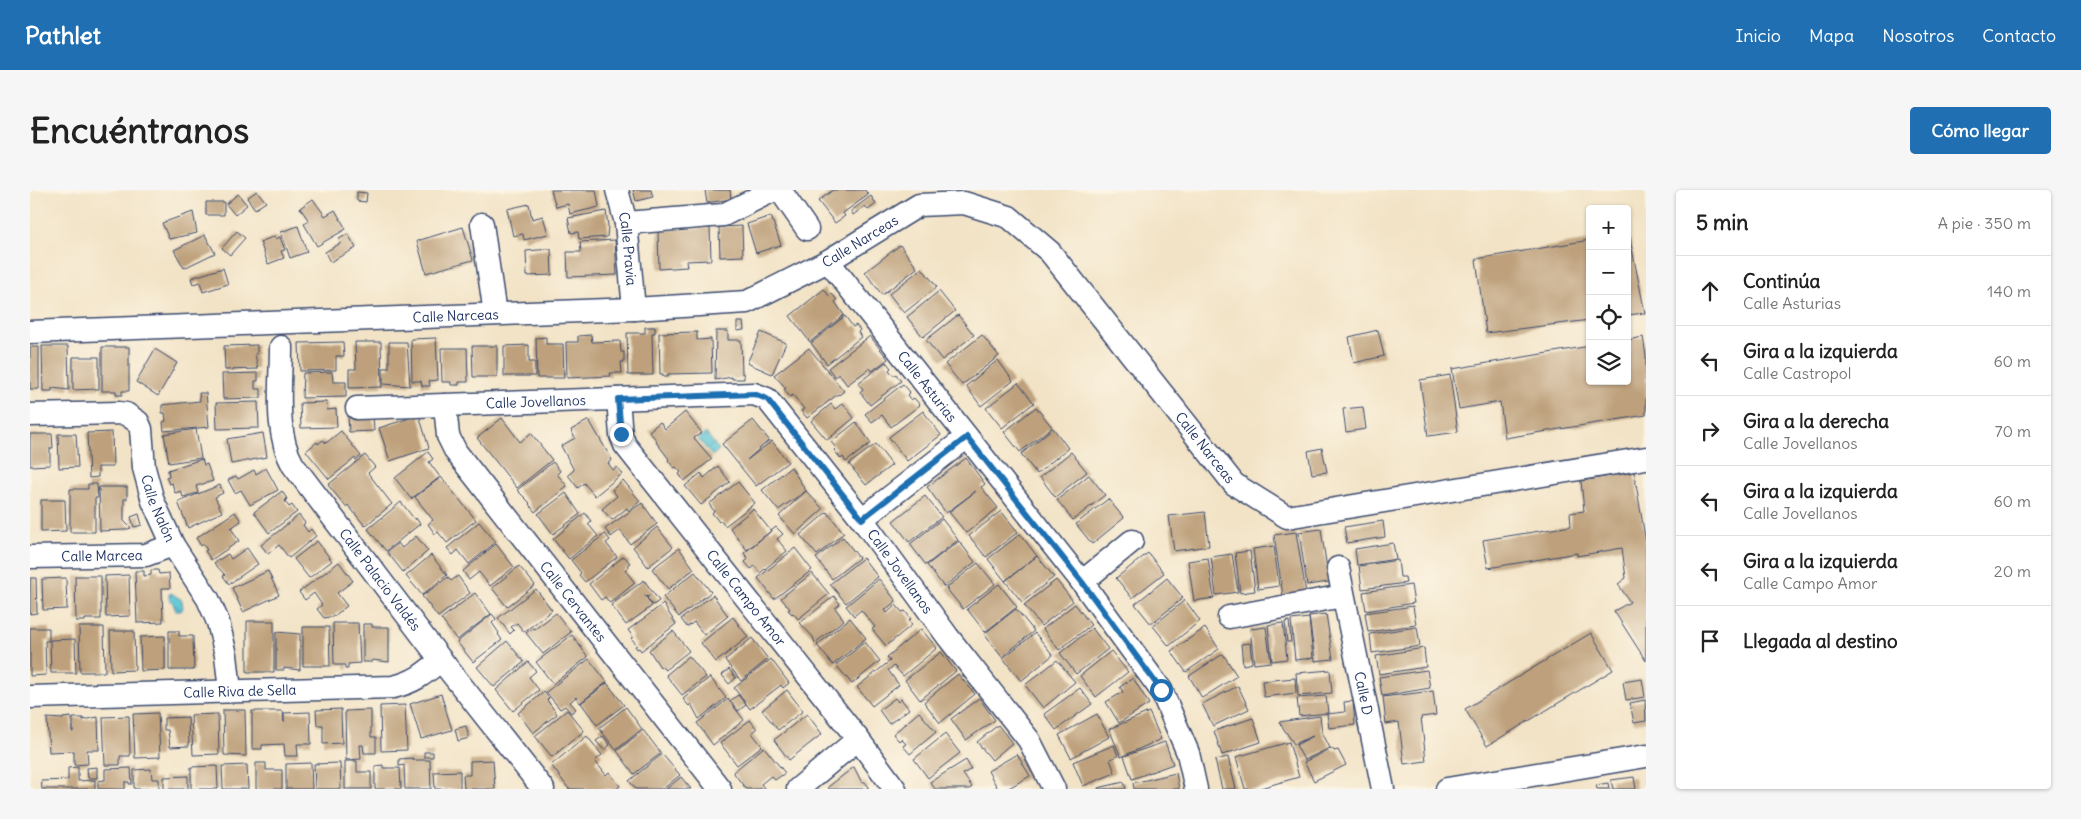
<!DOCTYPE html>
<html lang="es">
<meta charset="utf-8">
<style>
:root{--surface:#fff;--page:#f6f6f6;--text:#222;--muted:#767676;--line:#e0e0e0;--accent:#1f6fb2}
body{margin:0;font-family:Delius,sans-serif;background:var(--page);color:var(--text)}
.controls{position:absolute;right:15px;top:15px;display:grid;overflow:hidden;border-radius:5px;box-shadow:0 1px 4px #0004}
.controls button{width:45px;height:45px;display:grid;place-items:center;padding:0;border:0;border-bottom:1px solid var(--line);background:var(--surface);color:var(--text);font:25px sans-serif}
.stop{position:absolute;width:15px;height:15px;margin:-11px;border:4px solid #1f6fb2;border-radius:50%;background:#fff}
.stop.end{background:#1f6fb2;border-color:#fff;box-shadow:0 1px 5px #0008}
.list{margin:0;padding:0;list-style:none}
h2{display:flex;justify-content:space-between;align-items:center;height:65px;margin:0;padding:0 20px;font-size:21px}
h2 small{font-size:16px;font-weight:400;color:var(--muted)}
.list li{display:grid;grid-template-columns:32px 1fr auto;gap:15px;align-items:center;box-sizing:border-box;height:70px;padding:0 20px;border-top:1px solid var(--line)}
.list b{display:block;font-size:19px;white-space:nowrap}
.list p{margin:0;font-size:16px;white-space:nowrap;color:var(--muted)}
.list em{font-size:16px;font-style:normal;color:var(--muted)}
.icon{flex:none;width:28px;height:28px;fill:none;stroke:currentColor;stroke-width:2;stroke-linecap:round;stroke-linejoin:round}
.map{position:relative;flex:none;width:1616px;height:599px;overflow:hidden;border-radius:5px}
header{display:flex;align-items:center;gap:30px;box-sizing:border-box;height:70px;padding:0 25px;background:var(--accent);color:#fff}
header strong{font-size:24px}
nav{display:flex;gap:28px;margin-inline-start:auto;font-size:18px}
.intro{display:flex;align-items:center;justify-content:space-between;box-sizing:border-box;height:120px;padding:0 30px}
h1{margin:0;font-size:35px}
.button{padding:12px 22px;border-radius:5px;background:var(--accent);color:#fff;font-size:18px;font-weight:700}
main{display:flex;gap:30px;padding:0 30px}
aside{flex:1;background:var(--surface);border-radius:5px;box-shadow:0 1px 4px #0004}
.map>svg:first-child{display:block}
</style>
<header>
<strong>Pathlet</strong>
<nav><a>Inicio</a><a>Mapa</a><a>Nosotros</a><a>Contacto</a></nav>
</header>
<div class="intro"><h1>Encuéntranos</h1><a class="button">Cómo llegar</a></div>
<main>
<div class="map">
<svg width="1616" height="599" viewBox="0 0 1616 599">
<defs>
<pattern id="water-waves" width="16" height="10" patternUnits="userSpaceOnUse" patternTransform="scale(1.25)"><rect width="16" height="10" fill="#5ac4d5"/><path d="M0 5q4-4 8 0t8 0" fill="none" stroke="#4aa0b0"/></pattern>
</defs>
<rect width="100%" height="100%" fill="#fcf5e5"/>
<filter id="ink" filterUnits="userSpaceOnUse"><feTurbulence type="fractalNoise" baseFrequency=".02" numOctaves="2"/><feDisplacementMap in="SourceGraphic" scale="10" xChannelSelector="R" yChannelSelector="G"/><feConvolveMatrix kernelMatrix="1 2 1 2 8 2 1 2 1" color-interpolation-filters="sRGB"/></filter>
<filter id="wash" filterUnits="userSpaceOnUse"><feTurbulence type="fractalNoise" baseFrequency=".0096" numOctaves="4" result="noise"/><feDisplacementMap in="SourceGraphic" scale="20" xChannelSelector="R" yChannelSelector="G"/><feGaussianBlur stdDeviation="1.12" result="paint"/><feColorMatrix in="noise" values="0 0 0 0 0 0 0 0 0 0 0 0 0 0 0 0 0 1.4 0 .05"/><feComposite in="paint" operator="in"/></filter>
<g filter="url(#wash)">
<rect width="100%" height="100%" fill="#f2e3c6"/>
<path fill="url(#water-waves)" stroke="#3a7a9a" d="M676,243L689,260L682,266L668,249Z
M141,403L152,410L153,418L151,421H146L142,411L139,409V404Z"/>
<g id="blocks">
<path fill="#bea07b" d="M521,0H566L569,17L540,24L538,14L526,17Z
M603,0H621L623,7L606,11Z
M675,0H700L701,9L677,13Z
M803,0H835L838,5L813,23L815,26L805,33L788,11Z
M227,1L236,12L225,19L217,8Z
M327,2L337,3L336,12L327,11Z
M208,4L217,15L205,25L196,14Z
M841,6L846,14L838,20L835,16L823,25L821,21Z
M283,9L295,26L305,20L316,39L287,56L274,34L279,31L270,18Z
M176,12H194V25H176Z
M499,14L502,29L513,26L518,44L494,50L493,44L483,46L477,19Z
M576,21L578,36L577,47L549,49L548,42L541,43L538,28Z
M163,22L167,43L139,49L132,33Z
M741,26L751,55L726,63L717,34Z
M268,36L277,62L260,68L251,42Z
M712,36L713,66L690,67L689,37Z
M433,37L443,70L396,83L387,51Z
M680,38L681,70L656,71L657,77L629,79L628,40Z
M207,41L215,48L200,65L192,58Z
M318,44L326,58L300,72L295,62L311,53L309,49Z
M1597,44H1599L1615,123L1597,125Z
M175,45L185,63L154,78L144,60Z
M245,46L246,49L250,47L255,60L251,61L254,68L238,74L230,52Z
M585,50L587,85L538,87L537,62H551L550,52Z
M1560,50V130L1456,143L1446,69Z
M870,55L887,78L852,105L835,82Z
M521,59L522,85L497,86L496,61Z
M193,78L198,94L173,102L170,92L163,94L161,88Z
M892,78L907,97L874,123L859,104Z
M794,99L799,106L802,104L807,110L805,112L814,125L780,152L760,126Z
M909,101L925,121L893,147L877,127Z
M928,125L944,145L912,170L896,150Z
M815,126L823,137L826,135L830,140L828,142L831,147L797,174L781,153Z
M707,132H713L714,140L707,141Z
M615,137H625V143H622L623,185H598L597,143H615Z
M1348,140L1354,166L1324,173L1319,147Z
M686,141H698V150H711L712,184H714V189H702V187L685,190Z
M667,142V150L681,149L682,183L638,184V187H633V184H630L629,143Z
M731,142L756,153L742,184L717,173Z
M561,145L562,152L590,151L591,162H594V172H591L592,183H580L581,186L537,188L536,152H548V146Z
M952,145L969,166L932,195L915,174Z
M840,146L858,169L842,181L840,178L817,195L809,184L805,187L798,178Z
M516,147V154H533L534,188H507L506,148Z
M1613,147L1616,166V225L1475,248L1470,212L1429,219L1422,179L1560,156V191H1597V150Z
M406,148L408,190L399,191L400,196H392L391,191H382L381,149Z
M313,152L314,166H306V180L270,181L269,153Z
M325,152H351L352,197L319,198V179H326Z
M359,152H377L380,196L353,194V178H359Z
M227,155V164H225L228,179L195,180L194,156Z
M499,155V172H505V186H474V156Z
M12,156H38L39,200L22,198V201H13Z
M442,156H467V187H443Z
M0,157H9V199H0Z
M72,157H99V201H92V205H86V201H72Z
M411,158H437L438,192H429V195H421V192H412Z
M779,158L814,201L809,205L808,204L777,228L771,221L774,219L763,205L760,207L754,199L756,198L744,185Z
M125,159L147,173L128,206L106,192Z
M43,167H69V199L43,200Z
M968,170L983,191L951,216L936,196Z
M856,172L861,178L859,180L864,186L866,184L871,191L840,215L830,202L833,199L828,193Z
M302,182L303,192H316V207L272,208L273,183Z
M228,183V191H225V199H231V208L193,209L192,184Z
M1420,185L1428,242L1398,246L1390,190Z
M988,193L1004,213L972,238L956,218Z
M873,194L880,202L877,205L881,210L884,208L890,215L861,237L852,225L842,232L835,224Z
M169,203H176L179,237L134,241L133,232L136,231L135,223H132V215L170,211Z
M228,212L229,238L187,239L186,213Z
M296,212L297,220L306,219L307,237L271,238L270,213Z
M813,213L824,228L797,250L781,231L801,214L805,219Z
M1006,217L1022,237L990,262L974,242Z
M1333,217L1336,239L1316,242L1313,219Z
M893,221L911,245L877,271L859,247Z
M655,222L672,243L664,248L682,269L654,291L649,284L651,282L646,277L644,278L638,270L639,269L626,252L627,251L619,241L630,232L635,239Z
M343,225L344,241L319,242L318,226Z
M389,225L399,258L360,271L349,238Z
M472,228L490,252L501,243L522,270L487,298L447,248Z
M559,230L582,270L578,273L583,280L587,277L592,284L565,306L554,293L548,298L538,285L544,280L531,256L545,248L541,240Z
M723,230L739,250L717,270L742,251L758,272L726,296L692,254Z
M826,232L841,253L816,272L813,267L811,269L804,260L806,258L801,252Z
M1023,238L1038,258L1007,284L991,264Z
M166,239L171,268L139,273L134,244Z
M311,241L331,266L326,270L325,268L299,289L276,261L287,252L288,254L293,250L296,253Z
M82,242L83,277H68V287L59,288L57,243Z
M233,243L237,267L201,274L197,249Z
M0,244H22L23,258H20V275L0,276Z
M28,244H46L48,277L29,278Z
M846,254L862,275L836,295L819,274Z
M1292,258L1297,282L1282,284L1278,261Z
M398,262L403,269L399,272L410,287L381,309L365,288Z
M1041,262L1057,282L1025,307L1010,287Z
M335,265L345,277L338,283L362,314L335,336L318,315L316,317L298,295Z
M936,268L955,294L951,297L968,318L936,343L919,322L946,301L916,323L897,297Z
M172,269L174,275L177,274L183,291L166,296L168,303L153,307L151,301L145,303L142,293L139,294L136,287L139,286L138,280Z
M523,272L530,281L527,284L537,296L505,322L499,314L500,313L487,300Z
M688,276L700,292L671,315L655,296L671,283L674,288Z
M761,277L776,301L793,319L765,344L749,326L776,301L748,320L732,300Z
M236,278L248,300L220,315L211,300L205,303L198,290L206,286L208,289L224,280L226,284Z
M1604,282L1616,353V471L1584,421L1600,412L1588,394L1596,388L1592,358L1547,366V363L1458,378L1453,350L1541,336L1540,323L1554,321L1551,291Z
M1059,285L1075,305L1043,330L1027,310Z
M411,287L446,330L417,353L408,342L405,344L398,334L403,330L385,307Z
M593,290L610,311L599,321L597,318L582,330L572,319L587,306L582,300Z
M708,292L725,313L695,336L691,330L689,332L682,323L684,321L679,314Z
M58,294H67L68,308H65V342H40V299H58Z
M190,295L193,303L185,307L192,322L158,338L148,312Z
M69,297H97V309H94V331L101,338L94,340L70,341Z
M252,301L257,309L255,311L259,317L262,315L267,322L239,343L224,322Z
M536,303L550,324L523,344L508,324Z
M895,306L912,327L879,352L863,331Z
M1078,309L1094,328L1062,354L1046,334Z
M11,310H35L36,341L11,342Z
M371,312L385,330L386,328L390,334L356,361L338,339Z
M612,313L627,334L600,354L590,340L581,347L575,339Z
M723,319L741,341L717,360L700,338Z
M971,321L988,342L956,367L939,346Z
M205,322L211,331L201,338L209,351L181,370L175,361L177,360L173,354L171,356L166,348Z
M797,322L814,343L787,365L770,345Z
M1175,322L1179,356L1144,361L1139,326Z
M555,323L561,331L558,334L568,346L539,369L523,349Z
M109,324L112,335L104,337L101,327Z
M269,325L275,333L273,335L278,342L281,339L286,346L259,368L249,355L238,364L231,355Z
M912,329L928,350L896,375L880,354Z
M1353,331L1355,347L1317,353L1314,337Z
M449,332L466,352L439,374L428,360L423,365L417,358Z
M627,337L643,357L618,377L603,357Z
M746,337L753,344L747,349L757,361L730,383L725,376L721,379L715,372L718,369L714,363Z
M1291,339L1299,392L1277,395L1269,342Z
M1266,342L1276,403L1253,406L1244,345Z
M575,344L580,350L576,353L587,367L555,392L549,385L551,383L541,370Z
M990,344L1007,366L975,391L958,369Z
M386,346L398,361L373,382L357,362L368,353L372,358Z
M813,347L829,368L802,389L786,368Z
M287,351L302,371L279,388L264,369Z
M929,351L945,372L914,397L897,375Z
M1363,353L1366,369L1327,375L1325,359Z
M466,354L484,377L460,396L449,382L439,390L433,381Z
M1244,356L1249,396L1228,399L1223,359Z
M217,358L228,374L199,394L193,386L195,385L184,373L198,364L201,369Z
M649,358L664,379L638,399L622,379Z
M765,358L782,380L744,409L728,388Z
M1220,361L1225,401L1210,403L1205,363Z
M1118,363L1134,383L1102,408L1086,388Z
M1202,364L1208,402L1186,405L1181,367Z
M401,365L417,385L392,405L376,386Z
M594,366L600,373L598,374L599,377L595,380L605,393L580,413L575,407L571,410L559,394Z
M1007,366L1024,387L992,412L975,391Z
M833,368L848,387L816,413L800,394Z
M1178,368L1184,408L1164,411L1158,371Z
M1368,370L1370,387H1375L1376,393L1332,399L1329,376Z
M309,372L323,391L307,403L317,416L304,426L294,428L287,419L292,415L284,403L275,410L269,402Z
M948,373L965,394L933,419L916,398Z
M489,376L505,395L477,417L462,398Z
M121,380H128L129,384L139,383L140,398H132L133,432L107,433L105,381H114V386L121,385Z
M238,381L249,405L213,422L202,398Z
M665,382L681,402L649,427L633,407Z
M782,383L799,404L768,429L763,423L762,424L758,420L760,419L751,408Z
M99,385L100,426L76,427L75,386Z
M45,386H71V429H55V431H46Z
M428,386L440,403L408,427L392,406L418,387L421,391Z
M0,388H6L7,423L0,424Z
M36,388L37,419L13,420L12,389Z
M1137,388L1153,408L1121,434L1105,414Z
M849,389L866,411L855,420L857,423L866,415L872,422L875,421L881,429L879,431L882,435L856,456L842,439L845,437L831,420L824,426L816,416Z
M614,390L629,411L623,415L617,408L621,404L616,407L615,405L622,416L596,435L581,415Z
M1026,390L1043,411L1011,436L994,415Z
M969,394L987,417L955,442L937,419Z
M1381,395L1384,413L1336,421L1333,402Z
M506,399L522,420L494,442L487,433L481,437L484,440L480,444L468,428Z
M445,403L461,424L427,450L411,429Z
M683,405L698,426L674,445L664,432L657,437L651,429Z
M804,406L810,414L805,418L814,430L785,453L783,447L770,433Z
M1155,410L1170,431L1139,456L1123,436Z
M633,414L646,434L611,461L609,458L607,459L605,456L607,455L601,448L603,447L598,440Z
M1045,414L1061,435L1029,460L1013,439Z
M1383,416L1386,435L1338,442L1335,423Z
M986,419L1004,441L972,467L954,444Z
M526,423L541,442L513,464L496,443L503,438L505,439Z
M462,424L466,429L462,433L469,443L468,444L472,450L443,472L427,452Z
M1296,424L1303,469L1285,471L1279,426Z
M703,427L718,447L686,472L671,453Z
M820,428L836,448L803,475L787,455Z
M1279,428L1283,468L1265,470L1261,430Z
M217,431H244V482H217Z
M1259,431L1261,452H1257L1255,432Z
M303,433H328L330,473L318,474V479H315V475H304Z
M1253,433L1257,469L1242,471L1238,435Z
M333,434H342V437H359V472L342,470V472H333Z
M49,437H74L75,482H50Z
M273,437H299L300,476H273Z
M1236,437L1241,472L1224,474L1220,439Z
M1387,437L1390,456L1342,463L1340,444Z
M0,438H19V451H15L16,485L0,486Z
M1062,438L1078,459L1046,484L1030,463Z
M1175,438L1189,459L1156,482L1141,461Z
M891,439L907,458L873,486L864,476L858,480L869,495L842,516L827,497L860,471L857,467Z
M80,441H104L105,480L81,481Z
M139,441H149V446H163L164,480H139Z
M643,441L659,461L635,480L631,476L630,477L619,460Z
M246,442L270,444V480L254,478V480H246Z
M1005,443L1023,465L991,491L973,468Z
M1561,443L1583,480L1457,556L1435,519Z
M542,445L558,467L523,494L506,472Z
M135,446V480L111,481L110,447Z
M722,448L738,469L711,491L695,470Z
M45,449L46,483H21L20,450Z
M477,451L494,472L464,497L447,477Z
M835,452L850,471L822,494L806,475Z
M1220,453L1222,473L1213,475L1211,454Z
M1394,458L1396,477L1349,484L1346,466Z
M1081,461L1098,482L1066,507L1050,486Z
M911,462L926,481L890,510L875,490Z
M1193,464L1207,486L1172,508L1159,486Z
M659,466L676,487L652,505L636,485Z
M559,469L577,492L550,513L546,507L540,512L546,519L541,523L535,516L530,519L516,502Z
M741,469L759,493L753,498L751,495L720,519L704,498Z
M1027,470L1045,492L1013,518L995,495Z
M498,472L506,481L499,487L509,500L483,521L466,500Z
M699,479L706,488L699,494L692,485Z
M1300,480L1302,503L1268,506L1266,483Z
M1397,480L1400,498L1352,506L1349,487Z
M928,484L945,504L910,533L894,512Z
M680,487L696,508L669,529L661,514L659,516L653,509Z
M1103,488L1119,514L1089,533L1076,512L1093,502L1090,497Z
M1265,488L1266,503L1234,507L1232,491Z
M1612,489L1615,507L1596,510L1593,492Z
M577,493L594,515L567,535L551,513Z
M1208,496L1219,519L1183,536L1172,514Z
M1050,498L1062,514L1026,540L1014,524Z
M757,500L773,521L748,540L732,520Z
M1403,501L1406,525L1391,527L1396,571L1374,574L1369,532L1356,534L1353,507Z
M514,502L519,508L517,510L527,524L503,543L488,523Z
M411,504L422,540L391,549L380,514Z
M708,505L716,515L708,521L700,511Z
M1296,506L1298,523L1269,526L1267,508Z
M865,508L868,512L871,509L879,519L859,534L849,520Z
M949,508L965,530L936,550L921,529Z
M698,509L714,530L683,555L667,533Z
M1615,510L1616,531L1604,533L1600,513Z
M1323,511L1325,535L1299,538L1297,524L1315,522L1314,512Z
M375,515L377,560L351,561L350,516Z
M596,517L612,539L586,560L569,538Z
M311,519L312,553L293,554V535H287L286,520Z
M193,520H215L216,566L194,565Z
M341,520V547H346V563H334L333,555H330L331,569L316,570L315,521Z
M537,520L554,541L522,567L505,546Z
M222,521H253L254,532V523L280,522L281,554H267L268,566H255L254,554L232,555V559H222Z
M889,522L906,542L880,564L873,556L876,554L871,549L869,551L863,544Z
M1119,522L1131,549L1091,567L1079,539Z
M128,523L130,567L105,568L103,524Z
M188,524L189,564L163,565L161,525Z
M777,524L792,544L759,570L744,550Z
M1067,524L1079,547L1041,568L1029,545Z
M99,526L100,566H90V575H75L73,527Z
M1290,526L1292,542L1300,558L1274,570L1266,555L1283,546L1264,554L1249,532Z
M41,527L42,542H43V528H53V530L68,527L69,560H57L58,574L44,575V561L19,562L17,528L33,529V528Z
M158,527L159,556L140,557L138,540H134V528Z
M1223,528L1231,552L1192,565L1184,541Z
M720,530L727,539L722,543L732,556L707,575L690,553Z
M968,535L982,553L962,570L947,552Z
M436,536L439,548L428,551L425,539Z
M613,540L631,563L604,584L587,561Z
M915,544L930,563L898,588L884,569Z
M557,546L572,565L565,571L576,585L579,582L590,596L586,599H539L521,575Z
M573,546L580,555L574,560L566,551Z
M1135,552L1143,574L1102,589L1094,566Z
M1259,552L1269,587L1227,599H1215L1206,567Z
M1084,555L1088,566L1080,569L1085,583L1053,596L1043,572Z
M734,557L755,583L745,590L741,586L731,594L735,599H716L703,582Z
M1302,558L1304,561L1308,560L1316,575L1284,591L1274,572Z
M394,562H403V567H394Z
M632,564L650,585L633,599H606L599,591Z
M987,564L1000,586L977,599H968L958,581Z
M1198,567L1206,599H1192L1185,570Z
M383,568V570H400L401,599H375L374,575L369,576V569Z
M463,570L465,599H434L433,585H440V571Z
M936,570L941,579L933,584L942,597L939,599H905L900,592Z
M315,571H327V582H341V599H315Z
M226,573H236V580H252V599H226Z
M281,573L282,599H256V574Z
M310,573L311,599H285L284,574Z
M217,575L218,599H193L192,576Z
M353,575V578H370L371,599H345V576Z
M187,576L188,599H161V577Z
M48,577V591L65,590V599H12L11,591L38,590V578Z
M67,577V588H58L57,578Z
M824,577L832,593L835,592L839,597L836,599H799L798,597Z
M101,578L102,594H99V592H95V599H68V591L75,590V579Z
M121,579L122,589H129V599H104V580Z
M430,581V599H405L404,582Z
M1146,583L1149,599H1104L1103,593Z
M158,586V599H134V587Z
M651,587L661,599H636Z
M1604,587L1606,599H1583L1581,590Z
M1094,592L1096,599H1068V598Z
M1578,593L1579,599H1567L1566,595Z"/>
</g>
</g>
<g filter="url(#ink)">
<use href="#blocks" fill-opacity="0" stroke="#3b4a6e" stroke-width="1"/>
<g fill="none" stroke-linecap="round" stroke-linejoin="round">
<g stroke="#3b4a6e" stroke-width="25">
<g id="minor">
<path id="s1" d="M587,0L596,33L604,119"/>
<path d="M750,0L777,39"/>
<path d="M596,33L693,25L744,0"/>
<path d="M452,34L465,124"/>
<path id="s2" d="M798,71L1052,392L1131,500L1158,563L1166,599"/>
<path id="s3" d="M0,142L604,119L717,112L798,71L889,15L934,13L979,27L1020,62L1204,294L1257,327L1616,268"/>
<path id="s4" d="M251,157C251,195 244,242 263,275L411,470L513,599"/>
<path id="s5" d="M588,209L591,245L595,255L828,549L865,599"/>
<path id="s6" d="M415,215L418,246L426,262L690,599"/>
<path id="s7" d="M327,218L724,204L737,209L832,329L918,447L999,550L1024,599"/>
<path id="s8" d="M0,225L89,223L96,224L108,232L111,239L114,278L123,311L143,355L178,409L188,432L196,465L200,501"/>
<path d="M832,329L937,247"/>
<path id="s9" d="M0,367L116,365L143,355"/>
<path id="s10" d="M1308,378L1353,599"/>
<path d="M1052,392L1102,351"/>
<path d="M1199,427L1313,406"/>
<path id="s11" d="M0,507L363,497C385,492 394,484 411,470"/>
<path d="M768,599L828,549"/>
<path d="M1417,599L1616,566"/>
</g>
</g>
<use href="#minor" stroke="#fff" stroke-width="22"/>
</g>
</g>
<g fill="none" stroke-linecap="round" stroke-linejoin="round" filter="url(#ink)">
<path stroke="#1f6fb2" stroke-width="6" d="M591,244L588,209L724,204L737,209L832,329L937,247L1052,392L1131,500"/>
</g>
<g text-anchor="middle" dominant-baseline="central" stroke-width="4.5" stroke-linejoin="round" paint-order="stroke">
<g font-size="14" fill="#1b2f5e" stroke="#fcf5e5">
<text stroke="none"><textPath href="#s3" startOffset="846">Calle Narceas</textPath></text>
<text stroke="none"><textPath href="#s1" startOffset="60">Calle Pravia</textPath></text>
<text stroke="none"><textPath href="#s3" startOffset="426">Calle Narceas</textPath></text>
<text stroke="none"><textPath href="#s2" startOffset="160">Calle Asturias</textPath></text>
<text stroke="none"><textPath href="#s7" startOffset="179">Calle Jovellanos</textPath></text>
<text stroke="none"><textPath href="#s3" startOffset="1311">Calle Narceas</textPath></text>
<text stroke="none"><textPath href="#s8" startOffset="200">Calle Nalón</textPath></text>
<text stroke="none"><textPath href="#s9" startOffset="72">Calle Marcea</textPath></text>
<text stroke="none"><textPath href="#s7" startOffset="629">Calle Jovellanos</textPath></text>
<text stroke="none"><textPath href="#s4" startOffset="264">Calle Palacio Valdés</textPath></text>
<text stroke="none"><textPath href="#s5" startOffset="242">Calle Campo Amor</textPath></text>
<text stroke="none"><textPath href="#s6" startOffset="239">Calle Cervantes</textPath></text>
<text stroke="none"><textPath href="#s11" startOffset="210">Calle Riva de Sella</textPath></text>
<text stroke="none"><textPath href="#s10" startOffset="128">Calle D</textPath></text>
</g>
</g>
</svg>
<div class="controls">
<button>+</button>
<button>−</button>
<button><svg class="icon" aria-label="locate" viewBox="0 0 24 24"><circle cx="12" cy="12" r="6"/><path d="M12 2v4M12 18v4M2 12h4M18 12h4"/></svg></button>
<button><svg class="icon" aria-label="layers" viewBox="0 0 24 24"><path d="M12 4l9 5-9 5-9-5zM3 14l9 5 9-5"/></svg></button>
</div>
<div class="stop" style="left:1131px;top:500px"></div>
<div class="stop end" style="left:591px;top:244px"></div>
</div>
<aside>
<h2>5 min<small>A pie · 350 m</small></h2>
<ul class="list">
<li><svg class="icon" aria-label="ahead" viewBox="0 0 24 24"><path d="M12 20V5M6 11l6-6 6 6"/></svg><div><b>Continúa</b><p>Calle Asturias</p></div><em>140 m</em></li>
<li><svg class="icon" aria-label="left" viewBox="0 0 24 24"><path d="M17 20v-9H6M10 6l-5 5 5 5"/></svg><div><b>Gira a la izquierda</b><p>Calle Castropol</p></div><em>60 m</em></li>
<li><svg class="icon" aria-label="right" viewBox="0 0 24 24"><path d="M7 20v-9h11M14 6l5 5-5 5"/></svg><div><b>Gira a la derecha</b><p>Calle Jovellanos</p></div><em>70 m</em></li>
<li><svg class="icon" aria-label="left" viewBox="0 0 24 24"><path d="M17 20v-9H6M10 6l-5 5 5 5"/></svg><div><b>Gira a la izquierda</b><p>Calle Jovellanos</p></div><em>60 m</em></li>
<li><svg class="icon" aria-label="left" viewBox="0 0 24 24"><path d="M17 20v-9H6M10 6l-5 5 5 5"/></svg><div><b>Gira a la izquierda</b><p>Calle Campo Amor</p></div><em>20 m</em></li>
<li><svg class="icon" aria-label="arrive" viewBox="0 0 24 24"><path d="M6 21V4h12l-3 4 3 4H6"/></svg><div><b>Llegada al destino</b></div></li>
</ul>
</aside>
</main>
